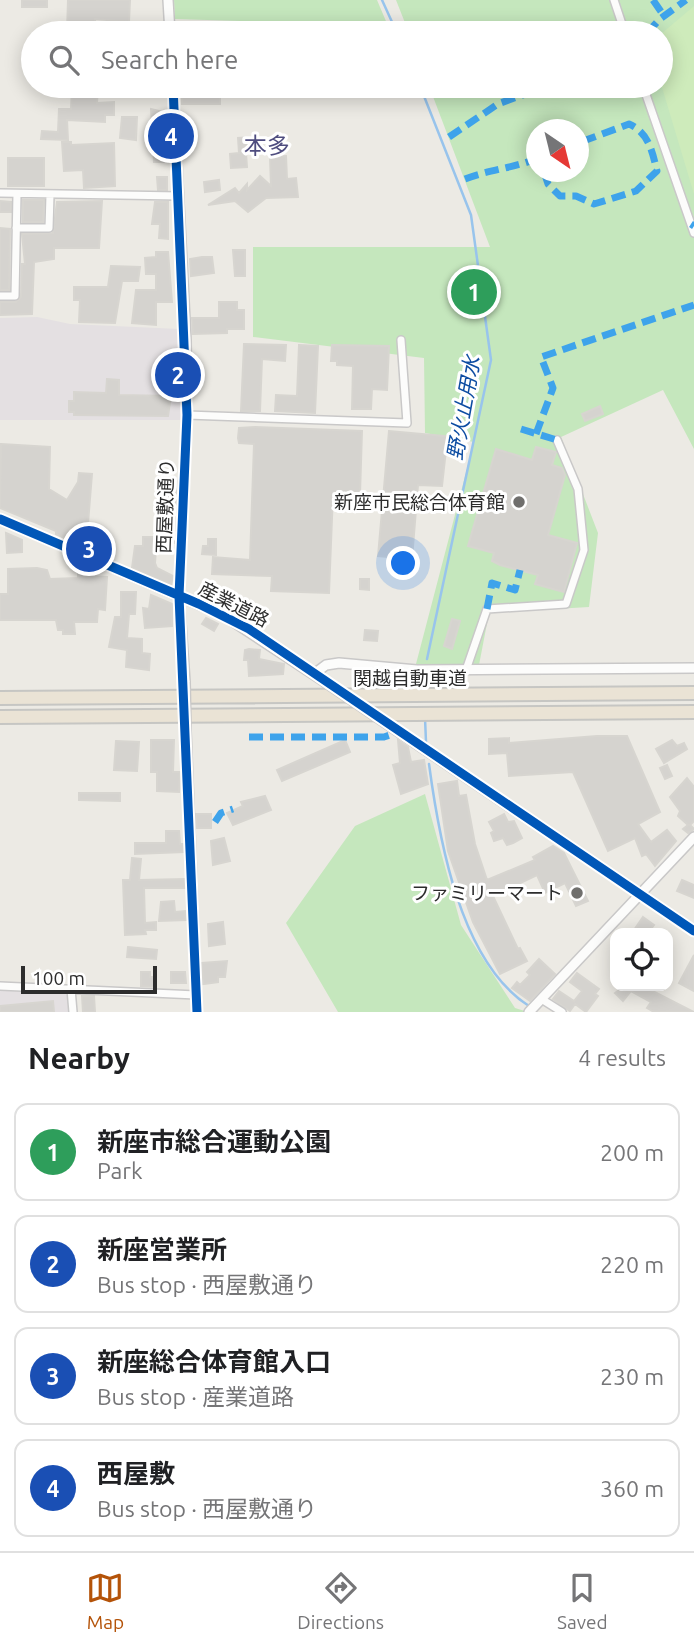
<!DOCTYPE html>
<meta charset="utf-8">
<style>
:root{--surface:#fff;--page:#f6f6f6;--text:#202124;--muted:#757577;--line:#e0e0e0;--accent:#b45309}
body{margin:0;font-family:Ubuntu,"Noto Sans JP",sans-serif;background:var(--page);color:var(--text)}
.controls{position:absolute;right:21px;bottom:21px;display:grid;overflow:hidden;border-radius:14px;box-shadow:0 4px 18px #0003}
.controls button{width:63px;height:63px;display:grid;place-items:center;padding:0;border:0;border-bottom:2px solid var(--line);background:var(--surface);color:var(--text);font:35px sans-serif}
.compass{position:absolute;left:526px;top:119px;width:63px;height:63px;border-radius:50%;background:var(--surface);box-shadow:0 4px 18px #0003;rotate:145deg}
.scale{position:absolute;left:21px;bottom:18px;width:136px;box-sizing:border-box;padding-left:7px;border:4px solid #2d2d2d;border-top:0;font-size:19px;line-height:24px;white-space:nowrap;color:#2d2d2d;-webkit-text-stroke:5px #fff;paint-order:stroke}
.you{position:absolute;left:404px;top:564px;width:24px;height:24px;margin:-18px;border:5px solid #fff;border-radius:50%;background:#1a73e8;box-shadow:0 0 0 10px #1a73e833}
.badge{display:grid;place-items:center;width:46px;height:46px;border-radius:50%;background:var(--accent);color:#fff;font-size:23px;font-weight:700}
.pin{position:absolute;translate:-50% -50%;border:4px solid #fff;box-shadow:0 2px 7px #0006}
.list{margin:0;padding:0;list-style:none}
h2{display:flex;justify-content:space-between;align-items:center;height:91px;margin:0;padding:0 28px;font-size:30px}
h2 small{font-size:23px;font-weight:400;color:var(--muted)}
.list li{display:grid;grid-template-columns:46px 1fr auto;gap:21px;align-items:center;box-sizing:border-box;height:98px;margin:0 14px 14px;padding:0 14px;border:2px solid var(--line);border-radius:14px}
.list b{display:block;font-size:26px;white-space:nowrap}
.list p{margin:0;font-size:23px;white-space:nowrap;color:var(--muted)}
.list em{font-size:23px;font-style:normal;color:var(--muted)}
.icon{flex:none;width:38px;height:38px;fill:none;stroke:currentColor;stroke-width:2;stroke-linecap:round;stroke-linejoin:round}
.map{position:relative;flex:none;width:694px;height:1012px;overflow:hidden}
.search{position:absolute;background:var(--surface);box-shadow:0 4px 18px #0003;left:21px;right:21px;top:21px;height:77px;display:flex;align-items:center;gap:18px;box-sizing:border-box;padding:0 24px;border-radius:38px;color:var(--muted);font-size:26px}
.sheet{height:539px;background:var(--surface)}
nav{display:flex;justify-content:space-around;align-items:center;box-sizing:border-box;height:98px;border-top:2px solid var(--line);background:var(--surface);font-size:19px;color:var(--muted)}
nav a{display:grid;justify-items:center;gap:4px}
nav .on{color:var(--accent)}
.map>svg:first-child{display:block}
</style>
<div class="map">
<svg width="694" height="1012" viewBox="0 0 694 1012">
<rect width="100%" height="100%" fill="#eceae4"/>
<path fill="#e4e0e2" d="M37,317L70,324L179,329L181,420H0V318Z
M0,990L66,992L69,994L71,1012H0Z"/>
<path fill="#c5e7bd" fill-rule="evenodd" d="M174,0H377L391,33H344L342,24L175,19Z
M396,0H694V449L663,390L561,437L598,533L589,607L489,613L479,665L416,664L474,442L425,433L424,358L253,337V247H490L429,86H661V33H409ZM536,130H578V172H536Z
M425,794L461,925L515,1008L528,1012H338L286,923L355,826Z"/>
<path fill="#ceebbb" d="M694,6V194L661,84V34Z"/>
<g fill="none" stroke-linecap="round" stroke-linejoin="round">
<path stroke="#98c4ec" stroke-width="2.5" d="M382,0L397,33
M420,86L471,215L491,360L427,659
M425,690V679
M425,718L426,742
M429,764C439,839 460,962 529,1006"/>
</g>
<path fill="#d5d3cf" stroke="#d7d5d0" stroke-width="2" d="M22,0H47V7H22Z
M68,0H130L129,22L95,19V31H67Z
M72,87H98L97,103L114,102V115H105V122L67,120L68,140L41,139L42,131L58,132L59,109H71Z
M182,96H220V104H182Z
M151,109L163,112L166,162H154Z
M122,117H137L136,140L120,138Z
M253,137L254,152L246,153L247,167L231,168L230,154L239,153L238,138Z
M62,142H71V145L114,143L115,186L84,188L83,170L64,171Z
M286,156L287,179L296,178L298,197L266,198L248,212L235,201L208,205L235,188L239,193L247,184V190L260,176L271,186L270,157Z
M8,158H44V186H8Z
M157,177H167V190H158Z
M219,180L220,190L205,192L204,182Z
M23,200H44L43,222H23Z
M0,201L11,202V212H0Z
M102,201L99,248H54V259L34,262L32,314L0,315V302H16L21,297L22,264H25L22,234L53,233L57,202Z
M155,202H168V239L159,238L160,224H152Z
M0,228L10,229L9,290H0Z
M233,250H245V276H235Z
M156,252H168L172,302H156V325L132,323L136,290H156V274H146L145,258L156,257Z
M202,257H212L214,273L191,276L190,259Z
M111,266L140,267L138,281H122L115,323L79,322L80,300H74V287H108Z
M219,302H237V310H244V329H227V333L193,334L192,318H219Z
M244,344L286,345L285,361L262,359L260,411H241Z
M299,345L318,346L315,413L275,411L276,395L297,396Z
M332,345L389,346L387,390L372,389L371,409H352L353,366L337,365V361H331Z
M107,379L119,380V395L171,396L168,416L74,415V412H69V401H74V392L106,393Z
M600,406L603,414L585,421L582,414Z
M255,427L362,431L360,494L333,493L329,593L271,591L272,576L212,574L213,557L250,560L254,444L239,443L238,438L239,428Z
M389,431L454,437V450H446L442,486L418,485L412,559L378,556Z
M1,444L50,447L49,489L67,500L78,482L79,473L92,474L86,548L56,534V531L0,508Z
M536,447L556,452L552,465L562,468L565,475L548,535L577,543L564,592L535,584L538,575L500,565L492,561L494,553L468,546L496,449L532,460Z
M164,477H174L177,481L174,543H158L159,535H164Z
M6,533L22,540V552L7,553Z
M143,537H157L155,563L157,568L173,576L171,585L132,568L135,546H143Z
M208,539H216V555L202,554L203,546H208Z
M78,567H85V576L107,577L105,610L98,609L97,622H74L75,634H63V630H58L56,620H0V594H8V569L37,568L47,570L50,579L78,578Z
M360,579H369V590L360,589Z
M121,592H136L135,614H129L127,638L142,639V653L150,654L149,670L126,667L127,650L109,647L115,617H121Z
M151,595L172,604V626L145,628L143,608L149,609Z
M206,618L218,624L214,631L202,624Z
M452,619L460,621L452,649L444,646Z
M365,630L378,631L377,641L364,640Z
M249,649L260,650L259,659L284,664L283,674L249,676L248,660H244L245,650Z
M597,736H627L660,812L638,824L651,842L667,830L676,841L655,866L646,854L642,856L635,838L608,851L573,772L509,776L507,753L489,754V739L509,738V743Z
M151,740H174L173,772H180L179,792L157,791V772H151Z
M345,740L350,752L282,781L277,770Z
M398,740L408,747L411,762L424,760L428,784L401,794L393,765L400,763Z
M672,740L677,746L684,743L687,749L664,763L656,749Z
M116,741L139,742L137,771L114,770Z
M667,765L672,776L665,779L660,768Z
M687,778L694,787V821L690,825L694,829L688,833L683,829L688,825L678,816L680,811L670,797Z
M457,781L459,796L466,795L475,844L487,880L535,860L533,857L553,846L564,853L588,901L576,906L565,883L545,893L537,875L493,896L518,949L520,948L527,961L500,974L473,922L448,851L438,784Z
M79,793H120V801L79,800Z
M265,796L271,810L233,825L227,813L243,806L241,802Z
M196,814H211V828H197Z
M504,814L508,822L514,821L522,838L513,843L507,845L503,838L494,841L491,833L494,831L489,822Z
M166,831H179L180,844H183L184,852L135,854V843H166Z
M224,838L230,861L213,865L211,841Z
M132,858L141,859L139,880L185,879V888H144L145,923L156,922V930H145L146,934L125,935L123,880H130Z
M682,880L694,885V898L677,891Z
M174,901L175,912L185,911L186,920L159,921L161,902Z
M643,917L654,925L648,933H632Z
M223,922L225,944L209,946L208,924Z
M128,947L157,950L156,959L127,957Z
M694,955V991L679,983Z
M539,959L555,974L530,1001L512,988L517,982L520,985L530,975L527,972Z
M227,961L225,977H218V982L203,984L202,963Z
M141,972H150V977H156V987L141,986Z
M171,972H185L186,983H171Z
M577,973L599,989L595,994L598,996L586,1012L575,1004L570,1011L553,999L559,991L574,1001L582,991L570,982Z
M624,986H643L694,1012H654L647,1008L651,1002L631,991L623,1001L615,993Z
M82,996H94L95,1012H83Z
M53,1001L54,1012H0V1006Z"/>
<g fill="none" stroke-linecap="round" stroke-linejoin="round">
<g stroke="#c9c8c8" stroke-width="10">
<path id="minor" d="M614,0L625,33
M643,86L694,233
M0,193L179,196
M16,228H49L50,195
M0,296H15L17,194
M187,415L407,423L401,340
M466,670L487,609L566,604L584,550L578,489L557,440
M0,986L196,995
M71,989L73,1012
M543,1000L562,1012"/>
</g>
<g stroke="#c9c8c8" stroke-width="12">
<path id="tertiary" d="M168,0L170,33
M173,86L186,340L187,415L179,596L185,682
M0,519L223,615L328,684
M314,674L326,665L339,663L417,670L694,668
M393,728L694,931
M186,731L197,1012
M529,1012L694,837"/>
</g>
<g stroke="#c6c6c3" stroke-width="16">
<path id="motorway" d="M0,698L694,693
M0,717L694,712"/>
</g>
<use href="#minor" stroke="#fcfcfb" stroke-width="7"/>
<use href="#tertiary" stroke="#fcfcfb" stroke-width="9"/>
<use href="#motorway" stroke="#eae3d5" stroke-width="12"/>
<g stroke="#c9c8c8" stroke-width="12" stroke-linecap="butt">
<path id="tertiary-bridge" d="M185,682L186,731
M328,684L393,728"/>
</g>
<use href="#tertiary-bridge" stroke="#fcfcfb" stroke-width="9"/>
<path stroke="#3ea3eb" stroke-width="7" stroke-dasharray="14 7" stroke-linecap="butt" d="M653,0L664,16
M647,33L660,19L686,0
M449,137L498,104L547,86
M544,172L548,184L560,196H576L594,204L636,191L657,171C652,151 649,133 629,124L578,143
M465,179C488,170 513,168 536,159
M691,224L694,226
M521,429L557,440
M536,434L553,388L541,357L694,305
M487,609L492,583L515,590L520,570
M249,737H384L399,732
M215,822L221,813L233,809"/>
<g stroke="#fff" stroke-width="13">
<path id="cycleway" d="M173,86L187,415L179,596L197,1012
M0,519L199,604L249,629L694,931"/>
</g>
<use href="#cycleway" stroke="#0057b8" stroke-width="9"/>
</g>
<g fill="#706f6d" stroke="#fff" stroke-width="2.5">
<circle cx="519" cy="502" r="7"/>
<circle cx="577" cy="893" r="7"/>
</g>
<g text-anchor="middle" dominant-baseline="central" stroke-width="6" stroke-linejoin="round" paint-order="stroke">
<g font-size="19" fill="#2d2d2d" stroke="#fff" text-anchor="end">
<text x="505" y="502">新座市民総合体育館</text>
<text x="563" y="893">ファミリーマート</text>
</g>
<g font-size="19" fill="#2d2d2d" stroke="#fff">
<text transform="translate(165 506) rotate(-88)">西屋敷通り</text>
<text transform="translate(234 604) rotate(27)">産業道路</text>
<text x="410" y="678">関越自動車道</text>
</g>
<g font-size="21" font-style="italic" fill="#0d4da2" stroke="#fff">
<text transform="translate(463 408) rotate(-80)">野火止用水</text>
</g>
<g font-size="23" fill="#4f4d7f" stroke="#fff">
<text x="267" y="145">本多</text>
</g>
</g>
</svg>
<div class="controls">
<button><svg class="icon" aria-label="locate" viewBox="0 0 24 24"><circle cx="12" cy="12" r="6"/><path d="M12 2v4M12 18v4M2 12h4M18 12h4"/></svg></button>
</div>
<svg class="compass" viewBox="-18 -18 36 36"><path d="M0-13l5 13h-10z" fill="#e53935"/><path d="M0 13l5-13h-10z" fill="#757577"/></svg>
<div class="scale">100 m</div>
<div class="you"></div>
<div class="pin badge" style="left:474px;top:292px;background:#2e9e5b">1</div>
<div class="pin badge" style="left:178px;top:375px;background:#1a4fb4">2</div>
<div class="pin badge" style="left:89px;top:549px;background:#1a4fb4">3</div>
<div class="pin badge" style="left:171px;top:136px;background:#1a4fb4">4</div>
<div class="search"><svg class="icon" aria-label="search" viewBox="0 0 24 24"><circle cx="10" cy="10" r="6"/><path d="M15 15l6 6"/></svg>Search here</div>
</div>
<section class="sheet">
<h2>Nearby<small>4 results</small></h2>
<ul class="list">
<li><span class="badge" style="background:#2e9e5b">1</span><div><b>新座市総合運動公園</b><p>Park</p></div><em>200 m</em></li>
<li><span class="badge" style="background:#1a4fb4">2</span><div><b>新座営業所</b><p>Bus stop · 西屋敷通り</p></div><em>220 m</em></li>
<li><span class="badge" style="background:#1a4fb4">3</span><div><b>新座総合体育館入口</b><p>Bus stop · 産業道路</p></div><em>230 m</em></li>
<li><span class="badge" style="background:#1a4fb4">4</span><div><b>西屋敷</b><p>Bus stop · 西屋敷通り</p></div><em>360 m</em></li>
</ul>
</section>
<nav>
<a class="on"><svg class="icon" aria-label="map" viewBox="0 0 24 24"><path d="M3 6l6-2 6 2 6-2v14l-6 2-6-2-6 2zM9 4v14M15 6v14"/></svg>Map</a>
<a><svg class="icon" aria-label="directions" viewBox="0 0 24 24"><path d="M12 3l9 9-9 9-9-9zM9 14v-3h6M13 9l2 2-2 2"/></svg>Directions</a>
<a><svg class="icon" aria-label="saved" viewBox="0 0 24 24"><path d="M7 4h10v16l-5-4-5 4z"/></svg>Saved</a>
</nav>
